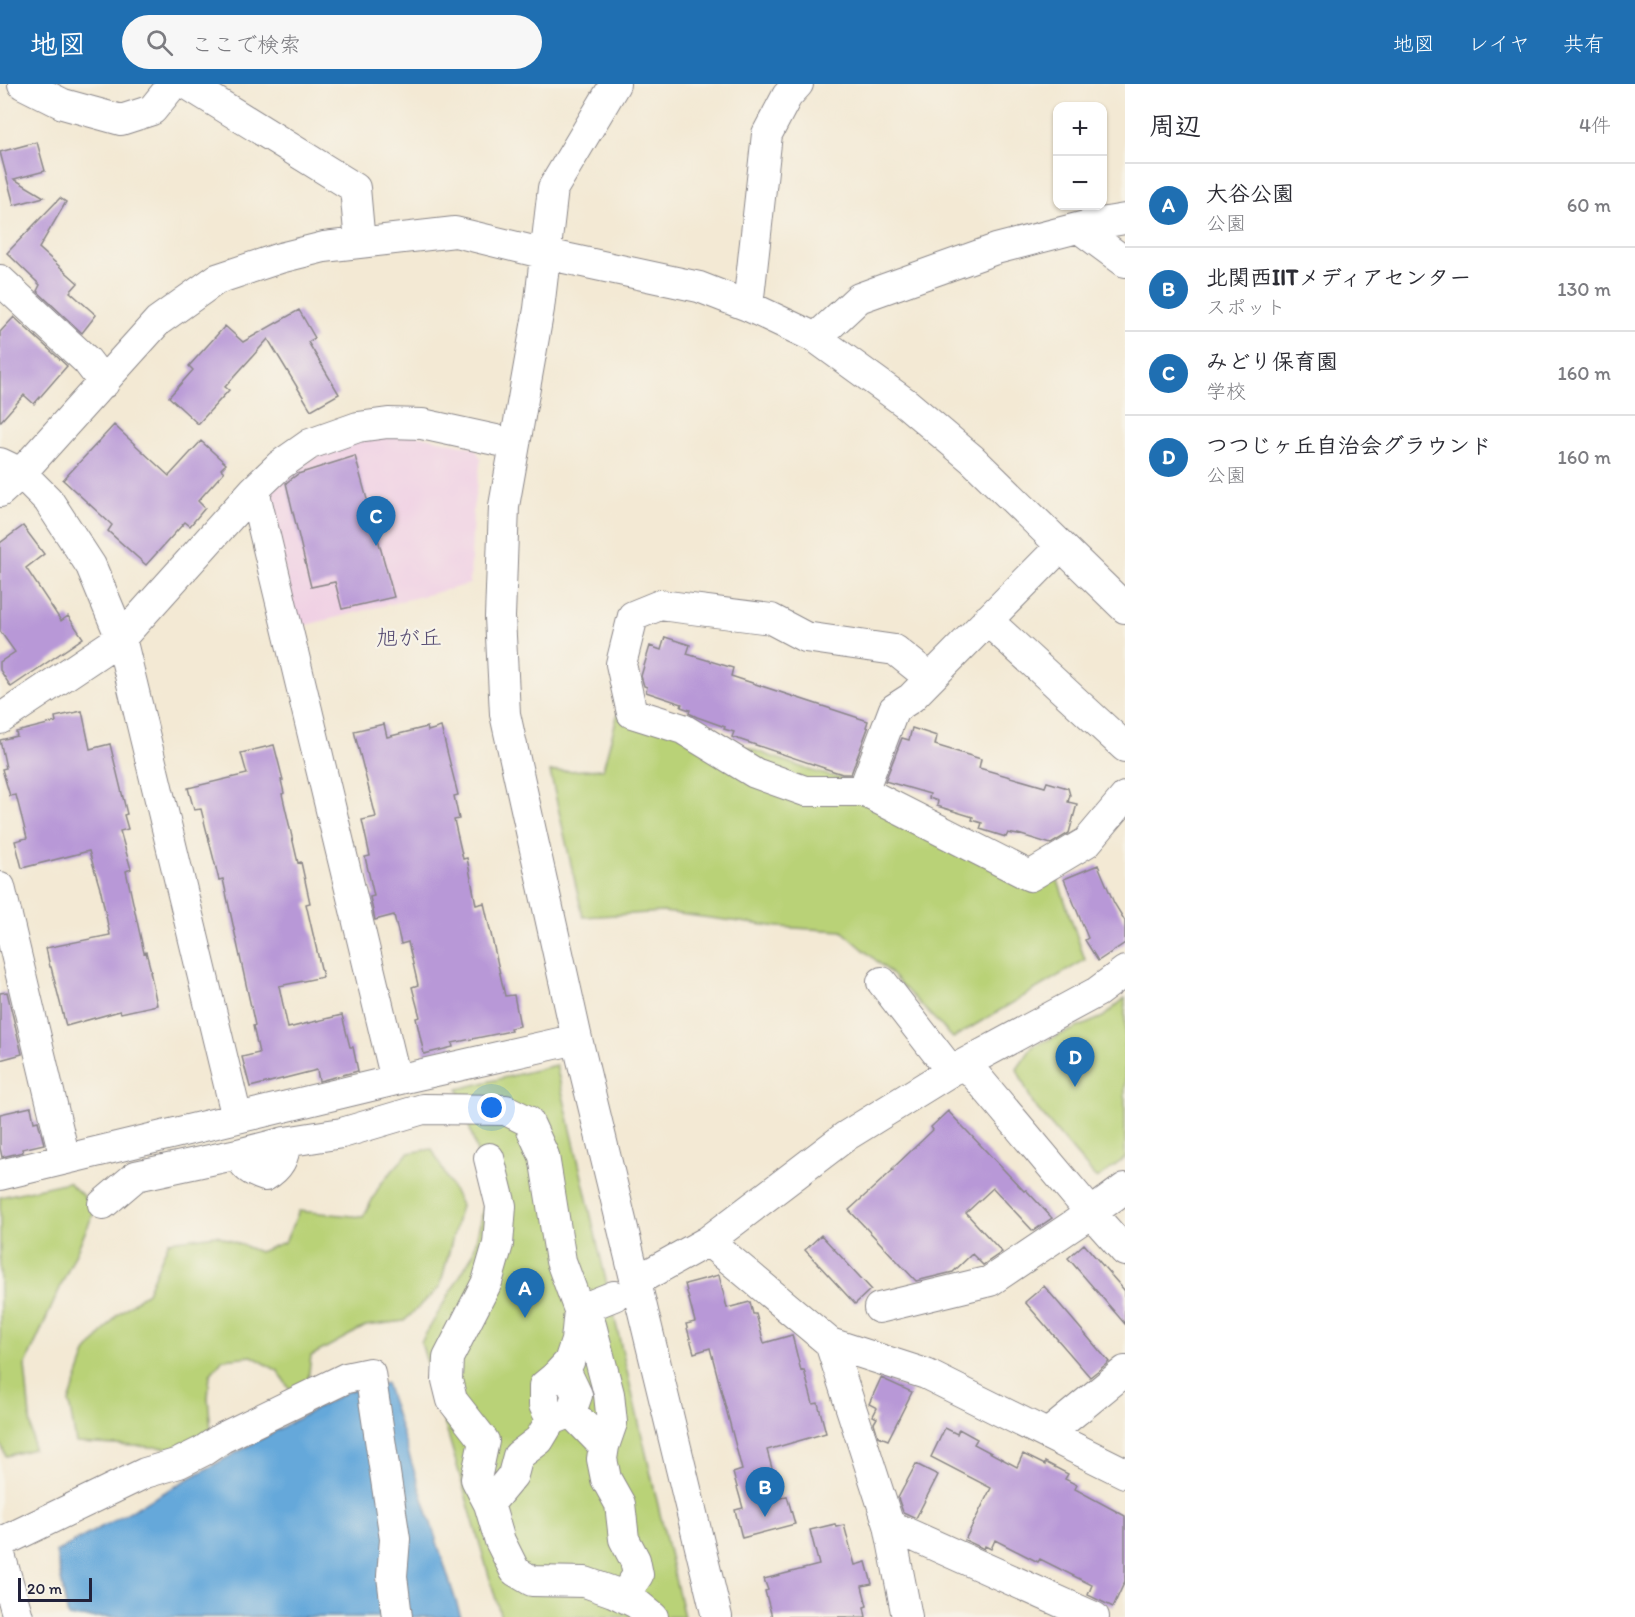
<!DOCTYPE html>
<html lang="ja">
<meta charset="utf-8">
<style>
:root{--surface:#fff;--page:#f7f7f7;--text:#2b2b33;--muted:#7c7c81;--line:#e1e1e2;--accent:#1f6fb2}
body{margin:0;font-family:Itim,"Klee One",sans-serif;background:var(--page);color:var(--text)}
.controls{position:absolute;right:18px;top:18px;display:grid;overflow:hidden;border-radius:12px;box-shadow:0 2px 4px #0004}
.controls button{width:54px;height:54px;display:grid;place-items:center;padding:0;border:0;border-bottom:2px solid var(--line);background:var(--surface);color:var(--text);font:30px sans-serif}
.scale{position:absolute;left:18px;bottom:15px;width:74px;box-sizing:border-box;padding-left:6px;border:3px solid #22223b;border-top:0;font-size:16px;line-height:21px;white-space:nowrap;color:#22223b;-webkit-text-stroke:4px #f7f3e8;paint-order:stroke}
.you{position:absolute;left:492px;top:1024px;width:21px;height:21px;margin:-15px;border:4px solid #fff;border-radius:50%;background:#1a73e8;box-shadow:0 0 0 9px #1a73e833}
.badge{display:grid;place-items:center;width:39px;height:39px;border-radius:50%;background:var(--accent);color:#fff;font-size:20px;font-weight:700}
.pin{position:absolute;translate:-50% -50px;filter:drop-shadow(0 2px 3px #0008)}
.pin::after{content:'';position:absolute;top:32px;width:21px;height:18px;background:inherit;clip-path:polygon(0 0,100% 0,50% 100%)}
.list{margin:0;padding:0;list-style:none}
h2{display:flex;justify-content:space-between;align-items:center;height:78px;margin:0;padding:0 24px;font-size:26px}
h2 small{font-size:20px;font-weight:400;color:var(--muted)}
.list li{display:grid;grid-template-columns:39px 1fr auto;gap:18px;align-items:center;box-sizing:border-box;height:84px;padding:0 24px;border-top:2px solid var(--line)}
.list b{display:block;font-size:22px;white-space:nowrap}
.list p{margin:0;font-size:20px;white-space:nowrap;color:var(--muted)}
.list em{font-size:20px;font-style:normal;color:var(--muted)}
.icon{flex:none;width:33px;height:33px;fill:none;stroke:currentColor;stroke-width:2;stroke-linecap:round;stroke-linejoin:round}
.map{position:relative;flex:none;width:1125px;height:1533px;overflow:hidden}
header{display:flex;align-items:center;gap:36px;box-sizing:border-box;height:84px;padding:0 30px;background:var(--accent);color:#fff}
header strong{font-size:28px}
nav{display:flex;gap:33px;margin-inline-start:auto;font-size:21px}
.search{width:420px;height:54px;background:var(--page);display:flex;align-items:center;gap:15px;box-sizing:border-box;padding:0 21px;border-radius:33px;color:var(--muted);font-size:22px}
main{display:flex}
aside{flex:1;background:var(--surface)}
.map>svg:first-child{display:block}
</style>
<header>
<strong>地図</strong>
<div class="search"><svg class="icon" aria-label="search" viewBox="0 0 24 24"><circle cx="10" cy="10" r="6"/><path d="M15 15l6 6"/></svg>ここで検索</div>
<nav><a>地図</a><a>レイヤ</a><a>共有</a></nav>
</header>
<main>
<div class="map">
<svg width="1125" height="1533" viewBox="0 0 1125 1533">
<rect width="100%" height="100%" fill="#f7f3e8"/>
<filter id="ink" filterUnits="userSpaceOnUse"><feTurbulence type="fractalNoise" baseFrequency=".0167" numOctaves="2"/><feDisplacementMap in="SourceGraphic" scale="12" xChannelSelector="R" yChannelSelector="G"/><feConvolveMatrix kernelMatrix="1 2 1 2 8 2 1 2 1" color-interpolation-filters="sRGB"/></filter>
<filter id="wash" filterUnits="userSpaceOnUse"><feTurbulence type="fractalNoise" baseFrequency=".008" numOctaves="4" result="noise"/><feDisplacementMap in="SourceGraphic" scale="24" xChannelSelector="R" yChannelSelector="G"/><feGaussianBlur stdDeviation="1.35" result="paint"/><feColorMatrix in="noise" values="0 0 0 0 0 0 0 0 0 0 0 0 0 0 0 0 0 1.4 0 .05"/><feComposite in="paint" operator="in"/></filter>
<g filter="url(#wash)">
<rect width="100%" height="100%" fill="#f3e9d4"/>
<path fill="#f0d0e4" d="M408,349L475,364L481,375L473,425L470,500L298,543L267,410L291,386L347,357Z"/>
<path fill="#b9d277" stroke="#6e7a59" stroke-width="1.5" d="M619,625L726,656L812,687L871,702L1008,778L1052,779L1085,876L953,954L887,886L842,847L779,843L664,828L583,833L550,688L603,685Z
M1125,914V1074L1097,1095L1033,1020L1017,985L1033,962L1103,933Z
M556,981L684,1533H501L421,1258L473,1170L488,1105L458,1005Z
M432,1065L461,1121L440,1203L404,1237L366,1242L311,1272L308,1296L291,1308L278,1287L252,1272L223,1275L210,1291L208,1314L211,1346L173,1364L76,1359L69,1318L86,1269L117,1231L147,1208L169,1157L217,1151L259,1168L285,1158L299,1127L363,1133L380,1101L408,1069Z
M68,1098L96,1124L25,1282L33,1365L6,1372L0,1359V1113Z"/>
<path fill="#65a8da" stroke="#44658a" stroke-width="1.5" d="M386,1299L461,1533H68L56,1468L348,1307Z"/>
<g id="blocks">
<path fill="#b898d7" d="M37,58L45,87L14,95L44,113L14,121L0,68Z
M60,114L66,118L39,164L78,199L70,208L96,231L82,249L37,207L40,201L7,169Z
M299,226L315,254L308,258L339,310L311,326L268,255L225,303L229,306L198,340L169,313L193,286L189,282L225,242L243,258Z
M14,233L67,282L34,320L24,311L0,338V248Z
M114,341L169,392L201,357L226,380L221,385L224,388L198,417L205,424L190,442L185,438L146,481L108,447L112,441L63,396Z
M355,372L394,513L342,525L335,498L311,503L286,399L298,390Z
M23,442L44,470L26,484L61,537L68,532L83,554L11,603L0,586V578L15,568L0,547V459Z
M665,553L690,561L687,570L733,584L731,592L868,637L866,643L868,644L851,690H842L732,653L734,648L724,645L725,643L697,633L689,629L690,626L681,623L682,620L646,608L647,603L644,602L641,592L650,562L661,566Z
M82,627L90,665L110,660L127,730L124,731L128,745L120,747L131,785L126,787L144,869L146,868L151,887H150L157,921L121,929L120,927L66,942L51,883H50L46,864L110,851L101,808L89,767L22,784L15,757L27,754L16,711L10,712L2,685L6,684L0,656L17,652L16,648L56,638L55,633Z
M384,640L387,653L427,643L428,647L441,643L458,711L454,712L459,735L454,736L463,775L467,774L476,821L484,819L505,912L514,911L520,942L510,944L511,947L452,959L453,963L424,970L416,934L420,933L412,903L418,901L408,858L401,860L394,831L375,836L370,813L374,812L365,773L370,772L362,736L376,733L354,647Z
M912,644L937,652L935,661L981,675L979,684L1045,703L1047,698L1068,704L1070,711L1068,718L1077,720L1069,749L1051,760L1018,750V751L1008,749L1006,753L980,745L982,739L972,736L973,733L937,722L938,717L929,714L930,710L885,697L902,654L909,656Z
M274,661L283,696H281L284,709L282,710L298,779L301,778L310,819L306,820L323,893L279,902L288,944L342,931L350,963H353L358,987L319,997L317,986L250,1003L242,973L259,969L253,942L255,941L223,795L219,796L201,725L194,726L188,704L247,690L241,669Z
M1098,781L1114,819L1125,837V859L1098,877L1085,856L1088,854L1064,795Z
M7,908L22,970L0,976V909Z
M31,1023L34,1038L38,1037L44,1060L22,1065L23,1068L2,1073L0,1064V1030Z
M948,1027L1024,1107L1026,1106L1052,1134L1033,1147L993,1104L966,1129L1002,1168L983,1181L972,1170L953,1188L916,1197L849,1126L893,1086L892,1085L933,1046L931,1043Z
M821,1151L871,1205L855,1220L805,1166Z
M1084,1160L1125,1207V1240L1068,1174Z
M719,1191L727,1224L750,1218L753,1230H756L764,1259L792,1251L801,1287L804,1286L813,1320L818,1319L826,1349L767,1366L780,1414L787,1412L795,1440L742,1454L735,1426L743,1424L733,1389L742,1386L729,1336L710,1264L694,1269L686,1240L695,1238L685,1200Z
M1044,1202L1109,1278L1090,1293L1025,1218Z
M881,1294L912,1308L888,1356L878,1352L874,1339L877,1334L873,1332L877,1324L869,1320Z
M945,1344L957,1350L959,1345L977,1355L974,1360L1017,1383L1023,1370L1045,1381V1378L1068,1390L1065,1395L1077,1401L1075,1405L1125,1432V1497L1113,1523L1088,1511L1092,1501L1040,1475L1038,1478L995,1456L991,1465L985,1462L984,1465L965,1456L991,1404L931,1373Z
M916,1380L938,1391L916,1434L903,1428L898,1414Z
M835,1440L836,1443L844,1441L855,1481L866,1478L872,1500L862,1502L867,1522L864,1523L866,1533H772L765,1507L768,1506L764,1495L819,1481L810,1446Z"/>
</g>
</g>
<g filter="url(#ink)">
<use href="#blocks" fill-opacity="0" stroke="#8a8688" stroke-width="1.5"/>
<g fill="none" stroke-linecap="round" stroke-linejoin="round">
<g stroke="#8a8688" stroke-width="32">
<path id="minor" d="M23,0L63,20L121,36L152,26L173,0
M187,0L355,104L360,159
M615,0L553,104L539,225L504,422L500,533L505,630L577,955L717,1533
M1079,144L1125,178
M0,196L87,277L104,299
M748,222L767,50L787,12L798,0
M816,254L859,214L996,165L1089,141L1125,135
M0,379L21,389L48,416L91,482L121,554L237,1034
M254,406L396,996
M0,408L21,389L158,237L217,195L280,174L324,163L455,148L546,170L699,203L748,222L816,254L907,320L972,375L1125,524
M987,536L1125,663
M930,594L895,566L805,553L771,535L660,521L633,532L621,580L632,629L683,645L755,689L805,707H863L1030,792L1087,758L1125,713
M0,635L121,554L254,406L280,381L310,360L358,343L388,339L422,340L514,360
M863,707L894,625L911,614L1061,462
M0,803L65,1075
M882,898L951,987
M966,980L1091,1129L1125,1167
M238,1070C246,1084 250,1087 265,1092C279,1084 285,1074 285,1058
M489,1074L501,1122L498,1160L487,1198L448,1274L447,1296L452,1316L484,1357L476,1395L489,1420L500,1457L515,1487L532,1497L585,1498L613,1508L636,1519L653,1533
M0,1091L396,996L577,955
M103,1120L136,1092L238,1070L285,1058L342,1049L423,1025L506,1026L528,1037L544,1072L561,1177L579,1226L591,1241L609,1310L612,1339L604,1362L602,1375L606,1395L620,1420L624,1455L635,1476L638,1491L623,1513
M708,1157L830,1259L926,1290L1125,1389
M636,1197L708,1157L846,1052L951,987L1097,908L1125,887
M879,1224L990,1197L1091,1129L1125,1104
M830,1259L889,1441L907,1533
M556,1292L569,1278L576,1257L579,1226L614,1212
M551,1336L544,1321V1302L556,1292H568L577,1311L571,1328
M1048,1350L1125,1287
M489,1420L513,1391L518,1372L539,1356L551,1336L571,1328L604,1362
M889,1441L1094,1533
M0,1459L145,1389L179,1379L203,1367L222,1354L346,1294L370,1289L395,1455L392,1492L397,1533
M0,1471L18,1533"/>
</g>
<use href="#minor" stroke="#fff" stroke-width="30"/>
</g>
</g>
<g text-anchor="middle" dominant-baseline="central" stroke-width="4.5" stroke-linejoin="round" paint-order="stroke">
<g font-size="22" fill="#564b72" stroke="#f7f3e8">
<text x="409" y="553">旭が丘</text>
</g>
</g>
</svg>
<div class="controls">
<button>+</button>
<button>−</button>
</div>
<div class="scale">20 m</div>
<div class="you"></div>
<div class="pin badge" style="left:525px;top:1234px">A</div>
<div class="pin badge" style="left:765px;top:1433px">B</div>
<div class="pin badge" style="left:376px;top:462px">C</div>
<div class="pin badge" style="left:1075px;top:1003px">D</div>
</div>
<aside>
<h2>周辺<small>4件</small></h2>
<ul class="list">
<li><span class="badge">A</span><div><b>大谷公園</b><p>公園</p></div><em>60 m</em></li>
<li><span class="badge">B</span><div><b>北関西IITメディアセンター</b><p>スポット</p></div><em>130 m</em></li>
<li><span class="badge">C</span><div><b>みどり保育園</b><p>学校</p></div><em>160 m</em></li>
<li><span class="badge">D</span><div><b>つつじヶ丘自治会グラウンド</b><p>公園</p></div><em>160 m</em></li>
</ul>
</aside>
</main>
